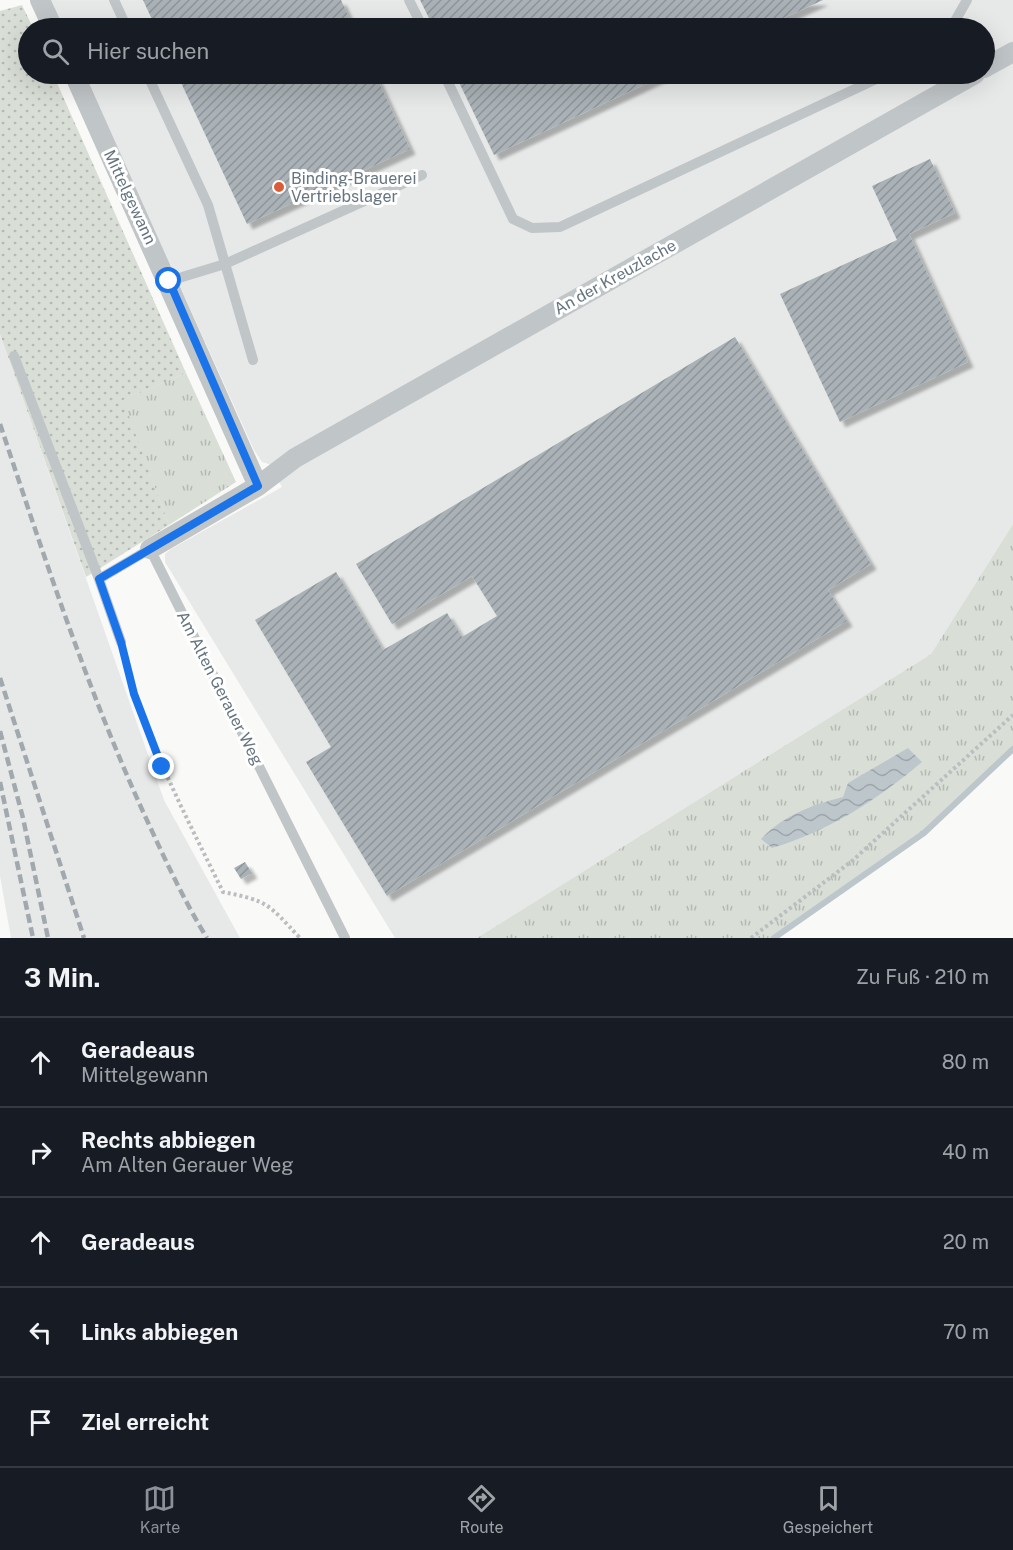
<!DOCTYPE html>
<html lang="de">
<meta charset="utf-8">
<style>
:root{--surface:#171b24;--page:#20242c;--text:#f1f3f6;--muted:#9ea1a6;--line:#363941;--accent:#8c9099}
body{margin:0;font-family:"Public Sans",sans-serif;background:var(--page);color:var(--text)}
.stop{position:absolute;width:18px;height:18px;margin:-14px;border:4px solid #1a73e8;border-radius:50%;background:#fff}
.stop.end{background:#1a73e8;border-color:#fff;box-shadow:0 2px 6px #0008}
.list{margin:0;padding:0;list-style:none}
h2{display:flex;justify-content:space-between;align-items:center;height:78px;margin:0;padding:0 24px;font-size:26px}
h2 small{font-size:20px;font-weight:400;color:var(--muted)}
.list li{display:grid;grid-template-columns:39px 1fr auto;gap:18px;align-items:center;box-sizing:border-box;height:90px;padding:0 24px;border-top:2px solid var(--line)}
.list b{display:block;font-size:22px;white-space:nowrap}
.list p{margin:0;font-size:20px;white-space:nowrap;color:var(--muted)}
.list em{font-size:20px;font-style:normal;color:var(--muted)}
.icon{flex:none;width:33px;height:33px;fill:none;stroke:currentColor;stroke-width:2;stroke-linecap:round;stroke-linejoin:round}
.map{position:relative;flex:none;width:1013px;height:938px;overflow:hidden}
.search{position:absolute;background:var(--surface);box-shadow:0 6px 24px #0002;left:18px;right:18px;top:18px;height:66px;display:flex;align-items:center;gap:15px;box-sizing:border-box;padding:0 21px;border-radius:33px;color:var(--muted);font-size:22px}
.sheet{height:528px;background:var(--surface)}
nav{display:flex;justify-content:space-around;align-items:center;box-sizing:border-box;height:84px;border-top:2px solid var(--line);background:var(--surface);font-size:16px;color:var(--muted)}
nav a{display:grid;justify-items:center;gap:3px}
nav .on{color:var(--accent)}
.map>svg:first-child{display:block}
</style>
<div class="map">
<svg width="1013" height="938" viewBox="0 0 1013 938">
<defs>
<pattern id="grass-tufts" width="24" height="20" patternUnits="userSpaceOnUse" patternTransform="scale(1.5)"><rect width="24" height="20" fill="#d9ded6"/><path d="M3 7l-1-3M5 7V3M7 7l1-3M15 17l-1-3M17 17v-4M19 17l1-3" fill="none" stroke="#b4b9b3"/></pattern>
<pattern id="garden-dots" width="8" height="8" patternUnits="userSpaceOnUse" patternTransform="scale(1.5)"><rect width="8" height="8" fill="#d9ded6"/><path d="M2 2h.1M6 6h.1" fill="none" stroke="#b4b9b3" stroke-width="1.8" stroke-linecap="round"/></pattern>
<pattern id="water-waves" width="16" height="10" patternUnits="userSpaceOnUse" patternTransform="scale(1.5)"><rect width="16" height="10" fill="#bcc6cb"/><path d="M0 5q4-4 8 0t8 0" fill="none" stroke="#9da5aa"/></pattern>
<pattern id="building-hatch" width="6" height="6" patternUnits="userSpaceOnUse" patternTransform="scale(1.5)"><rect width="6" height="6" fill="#aab2b7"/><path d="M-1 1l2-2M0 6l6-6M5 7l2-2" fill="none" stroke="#8e959a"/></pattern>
<filter id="shadow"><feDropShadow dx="5.5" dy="5.5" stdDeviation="1.5" flood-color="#0004"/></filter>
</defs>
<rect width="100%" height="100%" fill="#f9f9f7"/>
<path fill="#e7e8e8" d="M51,0H1013V524L931,654L477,938H395L165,562V554L171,549L282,487L269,464L262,462L254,450L84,74H984V28H64Z
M0,334L164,800L240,938H11L0,876Z"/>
<path fill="url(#grass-tufts)" d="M186,373L236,482L169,525L122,400Z
M1013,524V749L924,833L774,938H477L931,654Z"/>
<path fill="url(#garden-dots)" d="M22,5L33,28H28V74H53L186,373L123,400L169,525L86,577L0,334V11Z"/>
<path fill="url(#water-waves)" d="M908,748L922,762C877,800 829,831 772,848L761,839C784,815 812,805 843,797L848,783Z"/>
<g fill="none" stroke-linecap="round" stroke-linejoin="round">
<path stroke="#bcc6cb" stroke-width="6" d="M774,938L924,833L1013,749"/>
</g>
<path fill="url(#building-hatch)" filter="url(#shadow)" d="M143,0H341L354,28H156Z
M420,0H823L762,28H434Z
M177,74H375L410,149L247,224Z
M455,74H667L494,155Z
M930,159L955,213L909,234L968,362L840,422L780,294L897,240L872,186Z
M735,337L871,564L828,590L847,621L387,896L306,762L331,747L255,620L336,572L383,650L447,613L462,637L497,616L472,576L392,624L356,564Z
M245,862L252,873L241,879L234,868Z"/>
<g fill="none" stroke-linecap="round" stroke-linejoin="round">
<path stroke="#bbbec0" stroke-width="4" stroke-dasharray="3 3" stroke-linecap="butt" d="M124,653C144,738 185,814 223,892C269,901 268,904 300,938
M751,938L852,861L1013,715"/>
<path stroke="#c0c5c8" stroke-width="10" d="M114,0L127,28
M409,0L423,28
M951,28L967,0
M147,74L208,205L253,360
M444,74L513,219L532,228L560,227L887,74
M169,281L225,264L422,175
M14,356L99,579L150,549L345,938
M99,579L121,642"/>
<path stroke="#c0c5c8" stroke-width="20" d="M40,0L53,28
M984,68L1013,52
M74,74L258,486
M150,549L258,486L295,458L975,74"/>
<path stroke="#a2a9ae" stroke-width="4.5" stroke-dasharray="9 4.5" stroke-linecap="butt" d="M0,424C44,556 87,689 145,816C164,857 183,899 207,938
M0,678L84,938
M0,731L23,818L48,938
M0,782L33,938"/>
</g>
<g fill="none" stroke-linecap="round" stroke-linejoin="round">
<path stroke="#1a73e8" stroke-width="8" d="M162,767L134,694L121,642L99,579L258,486L169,281"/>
</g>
<circle fill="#d95e37" stroke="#fff" stroke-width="2" cx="279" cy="187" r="6"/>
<g text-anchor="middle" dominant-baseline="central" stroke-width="6" stroke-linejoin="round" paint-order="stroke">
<g font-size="16" fill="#667480" stroke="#fff" text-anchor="start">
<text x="291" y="178">Binding-Brauerei<tspan x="291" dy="18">Vertriebslager</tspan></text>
</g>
<g font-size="16" fill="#667480" stroke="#fff">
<text transform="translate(130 197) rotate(65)">Mittelgewann</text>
<text transform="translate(615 277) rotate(-29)">An der Kreuzlache</text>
<text transform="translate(220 688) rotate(63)">Am Alten Gerauer Weg</text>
</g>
</g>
</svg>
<div class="stop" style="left:169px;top:281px"></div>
<div class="stop end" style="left:162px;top:767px"></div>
<div class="search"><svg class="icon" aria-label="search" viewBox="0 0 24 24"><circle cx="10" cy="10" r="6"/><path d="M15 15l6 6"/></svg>Hier suchen</div>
</div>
<section class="sheet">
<h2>3 Min.<small>Zu Fuß · 210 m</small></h2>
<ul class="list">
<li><svg class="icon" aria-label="ahead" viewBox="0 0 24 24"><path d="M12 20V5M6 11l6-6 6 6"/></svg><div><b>Geradeaus</b><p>Mittelgewann</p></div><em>80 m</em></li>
<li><svg class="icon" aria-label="right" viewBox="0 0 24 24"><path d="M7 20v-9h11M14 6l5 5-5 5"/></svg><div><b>Rechts abbiegen</b><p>Am Alten Gerauer Weg</p></div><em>40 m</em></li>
<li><svg class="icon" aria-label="ahead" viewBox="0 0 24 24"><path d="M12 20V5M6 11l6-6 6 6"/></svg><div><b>Geradeaus</b></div><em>20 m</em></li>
<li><svg class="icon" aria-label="left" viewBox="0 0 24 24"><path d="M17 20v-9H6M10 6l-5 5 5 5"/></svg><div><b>Links abbiegen</b></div><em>70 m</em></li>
<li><svg class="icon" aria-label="arrive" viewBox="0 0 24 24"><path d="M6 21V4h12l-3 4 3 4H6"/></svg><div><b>Ziel erreicht</b></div></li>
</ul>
</section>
<nav>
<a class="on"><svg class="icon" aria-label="map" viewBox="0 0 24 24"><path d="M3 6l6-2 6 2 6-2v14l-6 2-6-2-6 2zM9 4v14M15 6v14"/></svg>Karte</a>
<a><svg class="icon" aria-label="directions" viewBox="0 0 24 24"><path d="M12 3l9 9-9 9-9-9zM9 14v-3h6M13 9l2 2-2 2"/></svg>Route</a>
<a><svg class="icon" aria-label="saved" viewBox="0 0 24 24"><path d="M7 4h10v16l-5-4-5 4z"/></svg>Gespeichert</a>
</nav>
